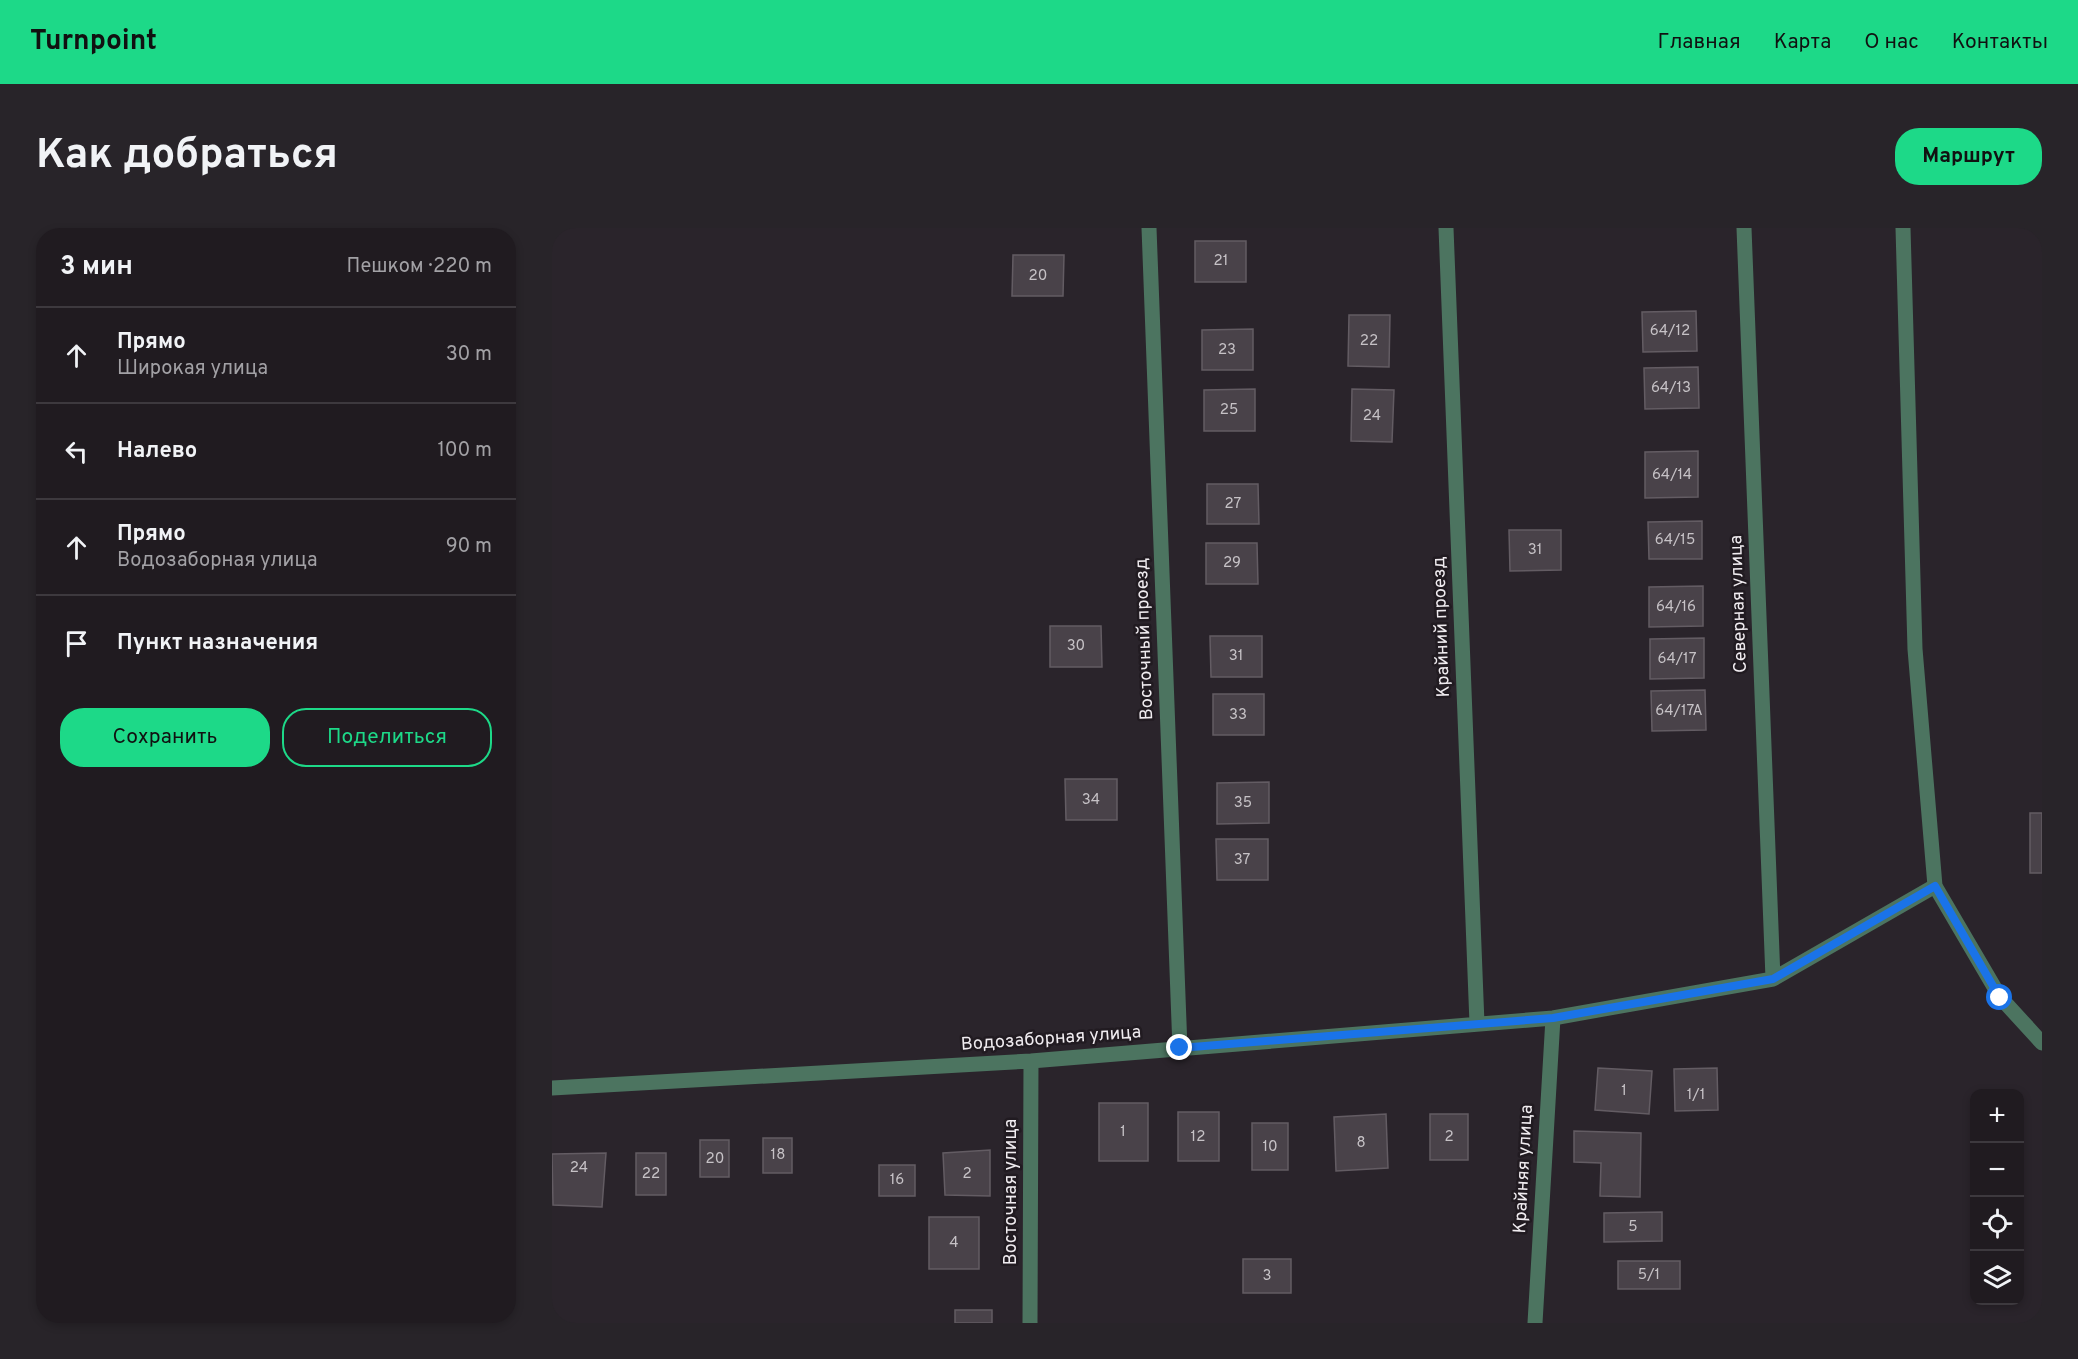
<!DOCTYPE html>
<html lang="ru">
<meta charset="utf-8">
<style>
:root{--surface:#201b20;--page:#282429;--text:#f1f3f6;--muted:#a2a1a5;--line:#3d393e;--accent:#1dd988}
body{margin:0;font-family:Overpass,sans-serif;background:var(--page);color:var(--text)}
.controls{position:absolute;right:18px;bottom:18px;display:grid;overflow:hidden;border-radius:12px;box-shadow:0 3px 9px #0003}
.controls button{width:54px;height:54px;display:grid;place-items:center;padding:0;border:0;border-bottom:2px solid var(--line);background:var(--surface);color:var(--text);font:30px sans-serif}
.stop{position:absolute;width:18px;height:18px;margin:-14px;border:4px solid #1a73e8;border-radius:50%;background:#fff}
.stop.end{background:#1a73e8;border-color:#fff;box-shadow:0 2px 6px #0008}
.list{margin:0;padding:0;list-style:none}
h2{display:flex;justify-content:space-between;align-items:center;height:78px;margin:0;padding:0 24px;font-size:26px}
h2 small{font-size:20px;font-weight:400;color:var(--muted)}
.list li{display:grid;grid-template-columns:39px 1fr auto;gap:18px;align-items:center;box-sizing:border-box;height:96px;padding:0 24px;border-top:2px solid var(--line)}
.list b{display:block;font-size:22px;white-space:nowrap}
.list p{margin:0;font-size:20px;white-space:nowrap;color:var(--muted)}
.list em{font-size:20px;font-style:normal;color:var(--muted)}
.actions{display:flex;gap:12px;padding:18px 24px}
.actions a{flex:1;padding:14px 0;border:2px solid var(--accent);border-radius:24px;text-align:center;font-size:21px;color:var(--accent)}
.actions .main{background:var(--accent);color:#111}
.icon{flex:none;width:33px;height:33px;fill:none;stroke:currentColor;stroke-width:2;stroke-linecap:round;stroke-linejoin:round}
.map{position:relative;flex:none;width:1490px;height:1095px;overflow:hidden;border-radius:24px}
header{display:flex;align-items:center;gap:36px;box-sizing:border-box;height:84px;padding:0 30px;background:var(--accent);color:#111}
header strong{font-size:28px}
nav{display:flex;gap:33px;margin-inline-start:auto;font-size:21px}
.intro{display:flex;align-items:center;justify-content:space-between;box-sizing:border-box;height:144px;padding:0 36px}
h1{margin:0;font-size:42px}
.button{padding:15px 27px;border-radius:24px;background:var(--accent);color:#111;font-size:21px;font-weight:700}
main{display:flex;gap:36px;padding:0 36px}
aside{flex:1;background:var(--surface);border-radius:24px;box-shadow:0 3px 9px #0003}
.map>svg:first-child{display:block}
</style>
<header>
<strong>Turnpoint</strong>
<nav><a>Главная</a><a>Карта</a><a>О нас</a><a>Контакты</a></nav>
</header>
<div class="intro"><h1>Как добраться</h1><a class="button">Маршрут</a></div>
<main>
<aside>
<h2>3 мин<small>Пешком · 220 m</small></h2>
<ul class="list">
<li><svg class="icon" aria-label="ahead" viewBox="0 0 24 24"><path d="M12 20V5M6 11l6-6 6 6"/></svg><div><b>Прямо</b><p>Широкая улица</p></div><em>30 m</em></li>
<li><svg class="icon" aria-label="left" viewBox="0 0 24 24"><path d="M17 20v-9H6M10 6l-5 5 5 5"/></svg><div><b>Налево</b></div><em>100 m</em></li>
<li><svg class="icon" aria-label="ahead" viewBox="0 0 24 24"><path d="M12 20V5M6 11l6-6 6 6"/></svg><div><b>Прямо</b><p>Водозаборная улица</p></div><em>90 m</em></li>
<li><svg class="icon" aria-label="arrive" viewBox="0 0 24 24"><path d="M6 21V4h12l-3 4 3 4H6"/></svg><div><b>Пункт назначения</b></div></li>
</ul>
<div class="actions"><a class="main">Сохранить</a><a>Поделиться</a></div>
</aside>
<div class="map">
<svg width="1490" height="1095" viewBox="0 0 1490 1095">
<rect width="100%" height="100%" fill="#2a242b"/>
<path fill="#494249" stroke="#635c63" stroke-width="1.5" d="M643,13H694V54H643Z
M461,27H512L511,68H460Z
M1144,83L1145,123L1091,124L1090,84Z
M797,87H838L837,139L796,138Z
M701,101V142H650V102Z
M1146,139L1147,180L1093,181L1092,140Z
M703,161V203H652V162Z
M800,161L842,162L840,214L799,213Z
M1146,223V269L1093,270V224Z
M655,256H706L707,296H655Z
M1150,293V331H1097L1096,294Z
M957,302H1009V342L958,343Z
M654,315H705L706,356H654Z
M1151,358V398L1097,399V359Z
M498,398H549L550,439H498Z
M658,408H710V449H659Z
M1152,410V450L1098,451V411Z
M1153,462L1154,502L1100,503L1099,463Z
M661,466H712V507H661Z
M513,551H565V592H514Z
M717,554V595L665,596V555Z
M1478,585H1490V645H1478Z
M664,611H716V652H665Z
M1046,840L1100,843L1097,886L1043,882Z
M1165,840L1166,882L1123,883L1122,841Z
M547,875H596V933H547Z
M626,884H667V933H626Z
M834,886L836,940L784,943L782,889Z
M878,886H916V932H878Z
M700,895H736V942H700Z
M1022,903L1089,905L1088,969L1048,968L1049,935L1022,934Z
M211,910H240V945H211Z
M148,912H177V949H148Z
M438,922V968L393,967L391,925Z
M54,925L50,979L1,977L0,926Z
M84,925H114V967H84Z
M327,937H363V968H327Z
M1110,984V1013L1052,1014V985Z
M377,989H427V1041H377Z
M691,1031H739V1065H691Z
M1066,1033H1128V1061H1066Z
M403,1082H440V1095H403Z"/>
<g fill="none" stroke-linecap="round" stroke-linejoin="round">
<path stroke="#4c7460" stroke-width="15" d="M597,0L628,821
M894,0L925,796
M1192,0L1221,751
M0,860L479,833L1001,790L1221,751L1383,658
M478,1095L479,833
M983,1095L1001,790"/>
<path stroke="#4c7460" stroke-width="15" d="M1351,0L1363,421L1383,658L1448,769L1490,815"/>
</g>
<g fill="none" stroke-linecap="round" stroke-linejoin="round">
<path stroke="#1a73e8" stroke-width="8" d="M628,820L1001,790L1221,751L1383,658L1448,770"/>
</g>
<g text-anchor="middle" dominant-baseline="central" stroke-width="5" stroke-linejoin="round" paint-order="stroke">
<g font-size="15" fill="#c6c2c6">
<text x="669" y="33">21</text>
<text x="486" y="48">20</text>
<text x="1118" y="103">64/12</text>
<text x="817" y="113">22</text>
<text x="675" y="122">23</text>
<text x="1119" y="160">64/13</text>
<text x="677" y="182">25</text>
<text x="820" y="188">24</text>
<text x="1120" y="247">64/14</text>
<text x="681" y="276">27</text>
<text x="1123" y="312">64/15</text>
<text x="983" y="322">31</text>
<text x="680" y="335">29</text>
<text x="1124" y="379">64/16</text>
<text x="524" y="418">30</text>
<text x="684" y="428">31</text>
<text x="1125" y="431">64/17</text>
<text x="1127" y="483">64/17А</text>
<text x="686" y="487">33</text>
<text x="539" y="572">34</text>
<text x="691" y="575">35</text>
<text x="690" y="632">37</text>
<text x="1072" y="863">1</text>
<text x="1144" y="867">1/1</text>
<text x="571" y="904">1</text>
<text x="646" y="909">12</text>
<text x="897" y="909">2</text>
<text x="809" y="915">8</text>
<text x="718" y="919">10</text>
<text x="226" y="927">18</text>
<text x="163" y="931">20</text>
<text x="27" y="940">24</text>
<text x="99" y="946">22</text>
<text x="415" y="946">2</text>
<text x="345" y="952">16</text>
<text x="1081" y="999">5</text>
<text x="402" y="1015">4</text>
<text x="1097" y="1047">5/1</text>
<text x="715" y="1048">3</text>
</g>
<g font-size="18" fill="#f0ecf0" stroke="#211b21">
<text transform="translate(1187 376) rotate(-92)">Северная улица</text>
<text transform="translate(890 399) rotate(-92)">Крайний проезд</text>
<text transform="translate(593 411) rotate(-92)">Восточный проезд</text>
<text transform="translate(499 811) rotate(-4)">Водозаборная улица</text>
<text transform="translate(972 941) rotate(-87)">Крайняя улица</text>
<text transform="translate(459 964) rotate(-90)">Восточная улица</text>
</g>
</g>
</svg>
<div class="controls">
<button>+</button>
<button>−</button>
<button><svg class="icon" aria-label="locate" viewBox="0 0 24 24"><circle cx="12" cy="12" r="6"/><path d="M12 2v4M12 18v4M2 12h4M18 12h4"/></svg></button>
<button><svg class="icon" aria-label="layers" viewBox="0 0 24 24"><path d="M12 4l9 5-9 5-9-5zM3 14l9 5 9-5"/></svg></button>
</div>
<div class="stop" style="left:1448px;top:770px"></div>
<div class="stop end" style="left:628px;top:820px"></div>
</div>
</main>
